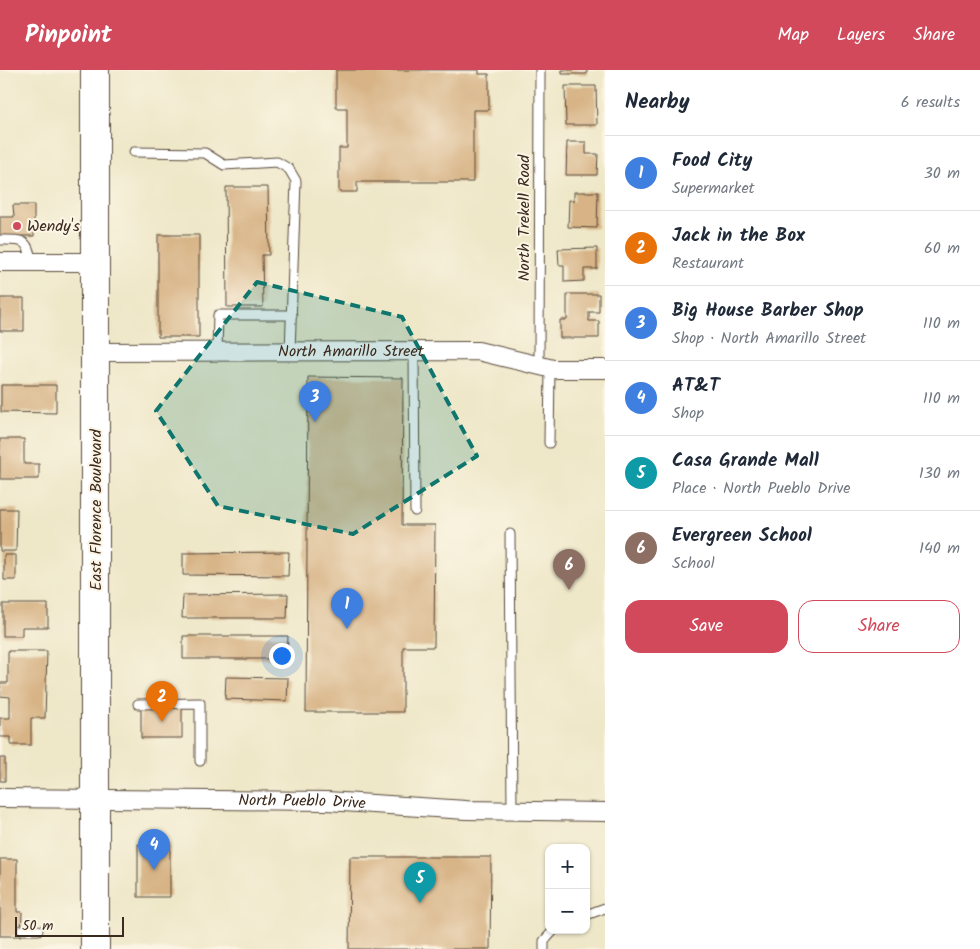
<!DOCTYPE html>
<meta charset="utf-8">
<style>
:root{--surface:#fff;--page:#f2f2f3;--text:#1f2937;--muted:#747a83;--line:#e0e1e3;--accent:#d1495b}
body{margin:0;font-family:Kalam,sans-serif;background:var(--page);color:var(--text)}
.controls{position:absolute;right:15px;bottom:15px;display:grid;overflow:hidden;border-radius:10px;box-shadow:0 1px 4px #0004}
.controls button{width:45px;height:45px;display:grid;place-items:center;padding:0;border:0;border-bottom:1px solid var(--line);background:var(--surface);color:var(--text);font:25px sans-serif}
.scale{position:absolute;left:15px;bottom:12px;width:109px;box-sizing:border-box;padding-left:5px;border:2px solid #3b2a1e;border-top:0;font-size:14px;line-height:18px;white-space:nowrap;color:#3b2a1e;-webkit-text-stroke:4px #fcf5e5;paint-order:stroke}
.you{position:absolute;left:281px;top:585px;width:18px;height:18px;margin:-12px;border:4px solid #fff;border-radius:50%;background:#1a73e8;box-shadow:0 0 0 8px #1a73e833}
.badge{display:grid;place-items:center;width:32px;height:32px;border-radius:50%;background:var(--accent);color:#fff;font-size:16px;font-weight:700}
.pin{position:absolute;translate:-50% -41px;filter:drop-shadow(0 1px 2px #0008)}
.pin::after{content:'';position:absolute;top:26px;width:18px;height:15px;background:inherit;clip-path:polygon(0 0,100% 0,50% 100%)}
.list{margin:0;padding:0;list-style:none}
h2{display:flex;justify-content:space-between;align-items:center;height:65px;margin:0;padding:0 20px;font-size:21px}
h2 small{font-size:16px;font-weight:400;color:var(--muted)}
.list li{display:grid;grid-template-columns:32px 1fr auto;gap:15px;align-items:center;box-sizing:border-box;height:75px;padding:0 20px;border-top:1px solid var(--line)}
.list b{display:block;font-size:19px;white-space:nowrap}
.list p{margin:0;font-size:16px;white-space:nowrap;color:var(--muted)}
.list em{font-size:16px;font-style:normal;color:var(--muted)}
.actions{display:flex;gap:10px;padding:15px 20px}
.actions a{flex:1;padding:11px 0;border:1px solid var(--accent);border-radius:15px;text-align:center;font-size:18px;color:var(--accent)}
.actions .main{background:var(--accent);color:#fff}
.map{position:relative;flex:none;width:605px;height:879px;overflow:hidden}
header{display:flex;align-items:center;gap:30px;box-sizing:border-box;height:70px;padding:0 25px;background:var(--accent);color:#fff}
header strong{font-size:24px}
nav{display:flex;gap:28px;margin-inline-start:auto;font-size:18px}
main{display:flex}
aside{flex:1;background:var(--surface)}
.map>svg:first-child{display:block}
</style>
<header>
<strong>Pinpoint</strong>
<nav><a>Map</a><a>Layers</a><a>Share</a></nav>
</header>
<main>
<div class="map">
<svg width="605" height="879" viewBox="0 0 605 879">
<rect width="100%" height="100%" fill="#fcf5e5"/>
<filter id="ink" filterUnits="userSpaceOnUse"><feTurbulence type="fractalNoise" baseFrequency=".02" numOctaves="2"/><feDisplacementMap in="SourceGraphic" scale="10" xChannelSelector="R" yChannelSelector="G"/><feConvolveMatrix kernelMatrix="1 2 1 2 8 2 1 2 1" color-interpolation-filters="sRGB"/></filter>
<filter id="wash" filterUnits="userSpaceOnUse"><feTurbulence type="fractalNoise" baseFrequency=".0096" numOctaves="4" result="noise"/><feDisplacementMap in="SourceGraphic" scale="20" xChannelSelector="R" yChannelSelector="G"/><feGaussianBlur stdDeviation="1.12" result="paint"/><feColorMatrix in="noise" values="0 0 0 0 0 0 0 0 0 0 0 0 0 0 0 0 0 1.4 0 .05"/><feComposite in="paint" operator="in"/></filter>
<g filter="url(#wash)">
<rect width="100%" height="100%" fill="#eee7c8"/>
<g id="blocks">
<path fill="#d7b385" d="M336,0H479V4H489V40H473V112H357V122H339V78H347V38H336Z
M562,0H587V4H562Z
M565,16H596L597,55H566Z
M567,72H586V84H598L597,105H566Z
M226,117H268L269,185H262L263,237H227Z
M574,122H598L597,158L568,157L569,130L574,131Z
M13,135H34V166H0V147H14Z
M158,165H199V267H158Z
M597,178V199H584V211L564,212V195H559L558,179Z
M567,224H599V242H589V251H599V268H560V250H567Z
M0,228H24V261H0Z
M308,307L403,308L402,455H435L434,577H403V642H306Z
M1,315H56V343L1,342Z
M0,369H24V394H39V409H0Z
M0,439H17L16,481H0Z
M289,482L288,506L183,505V483Z
M4,485H16V510H4Z
M288,524L287,548H182L183,525Z
M3,534H48V557H22V566H3Z
M183,566H288L287,589H183Z
M8,581H47L45,648H31V675H11V667H0V648H10V627L0,626V613H8Z
M226,607L288,608L287,631L225,629Z
M141,636H182V668H141Z
M0,688H5V711H0Z
M138,774H170V827H138Z
M350,787H491L490,879H349Z
M0,789H17V842H22L21,866H0Z"/>
</g>
</g>
<g filter="url(#ink)">
<use href="#blocks" fill-opacity="0" stroke="#564638" stroke-width="1"/>
<g fill="none" stroke-linecap="round" stroke-linejoin="round">
<g stroke="#564638" stroke-width="11">
<path id="service" d="M134,82L205,83L224,95L277,92L289,99L296,111L290,282
M0,170C21,170 29,168 31,192
M414,281L415,441
M217,282L218,245H292
M539,295L540,0
M549,373L550,298
M510,464L512,742
M138,634L200,633V691
M586,845L605,838
M22,860H38
M544,879V871L554,860"/>
</g>
<g stroke="#564638" stroke-width="20">
<g id="minor">
<path d="M0,192H96"/>
<path id="s1" d="M95,282L478,281L553,299H605"/>
<path id="s2" d="M0,728L327,731L466,740L605,742"/>
</g>
</g>
<g stroke="#564638" stroke-width="30">
<path id="primary" d="M95,0V879"/>
</g>
<use href="#service" stroke="#fff" stroke-width="9"/>
<use href="#minor" stroke="#fff" stroke-width="18"/>
<use href="#primary" stroke="#fff" stroke-width="28"/>
</g>
</g>
<path fill="#0f766e" fill-opacity="0.2" stroke="#0f766e" stroke-width="4" stroke-dasharray="10 6" stroke-linejoin="round" d="M257,212L402,247L477,386L353,464L218,436L156,341Z"/>
<circle fill="#d1495b" stroke="#fcf5e5" stroke-width="2" cx="17" cy="156" r="5"/>
<g text-anchor="middle" dominant-baseline="central" stroke-width="4" stroke-linejoin="round" paint-order="stroke">
<g font-size="16" fill="#3b2a1e" stroke="#fcf5e5">
<text transform="translate(524 148) rotate(-90)">North Trekell Road</text>
<text stroke="none"><textPath href="#s1" startOffset="256">North Amarillo Street</textPath></text>
<text transform="translate(96 440) rotate(-90)">East Florence Boulevard</text>
<text stroke="none"><textPath href="#s2" startOffset="302">North Pueblo Drive</textPath></text>
</g>
<g font-size="16" fill="#3b2a1e" stroke="#fcf5e5" text-anchor="start">
<text x="27" y="156">Wendy's</text>
</g>
</g>
</svg>
<div class="controls">
<button>+</button>
<button>−</button>
</div>
<div class="scale">50 m</div>
<div class="you"></div>
<div class="pin badge" style="left:347px;top:559px;background:#3f7fe0">1</div>
<div class="pin badge" style="left:162px;top:652px;background:#e8710a">2</div>
<div class="pin badge" style="left:315px;top:352px;background:#3f7fe0">3</div>
<div class="pin badge" style="left:154px;top:800px;background:#3f7fe0">4</div>
<div class="pin badge" style="left:420px;top:833px;background:#0f9aa8">5</div>
<div class="pin badge" style="left:569px;top:520px;background:#8d6e63">6</div>
</div>
<aside>
<h2>Nearby<small>6 results</small></h2>
<ul class="list">
<li><span class="badge" style="background:#3f7fe0">1</span><div><b>Food City</b><p>Supermarket</p></div><em>30 m</em></li>
<li><span class="badge" style="background:#e8710a">2</span><div><b>Jack in the Box</b><p>Restaurant</p></div><em>60 m</em></li>
<li><span class="badge" style="background:#3f7fe0">3</span><div><b>Big House Barber Shop</b><p>Shop · North Amarillo Street</p></div><em>110 m</em></li>
<li><span class="badge" style="background:#3f7fe0">4</span><div><b>AT&amp;T</b><p>Shop</p></div><em>110 m</em></li>
<li><span class="badge" style="background:#0f9aa8">5</span><div><b>Casa Grande Mall</b><p>Place · North Pueblo Drive</p></div><em>130 m</em></li>
<li><span class="badge" style="background:#8d6e63">6</span><div><b>Evergreen School</b><p>School</p></div><em>140 m</em></li>
</ul>
<div class="actions"><a class="main">Save</a><a>Share</a></div>
</aside>
</main>
